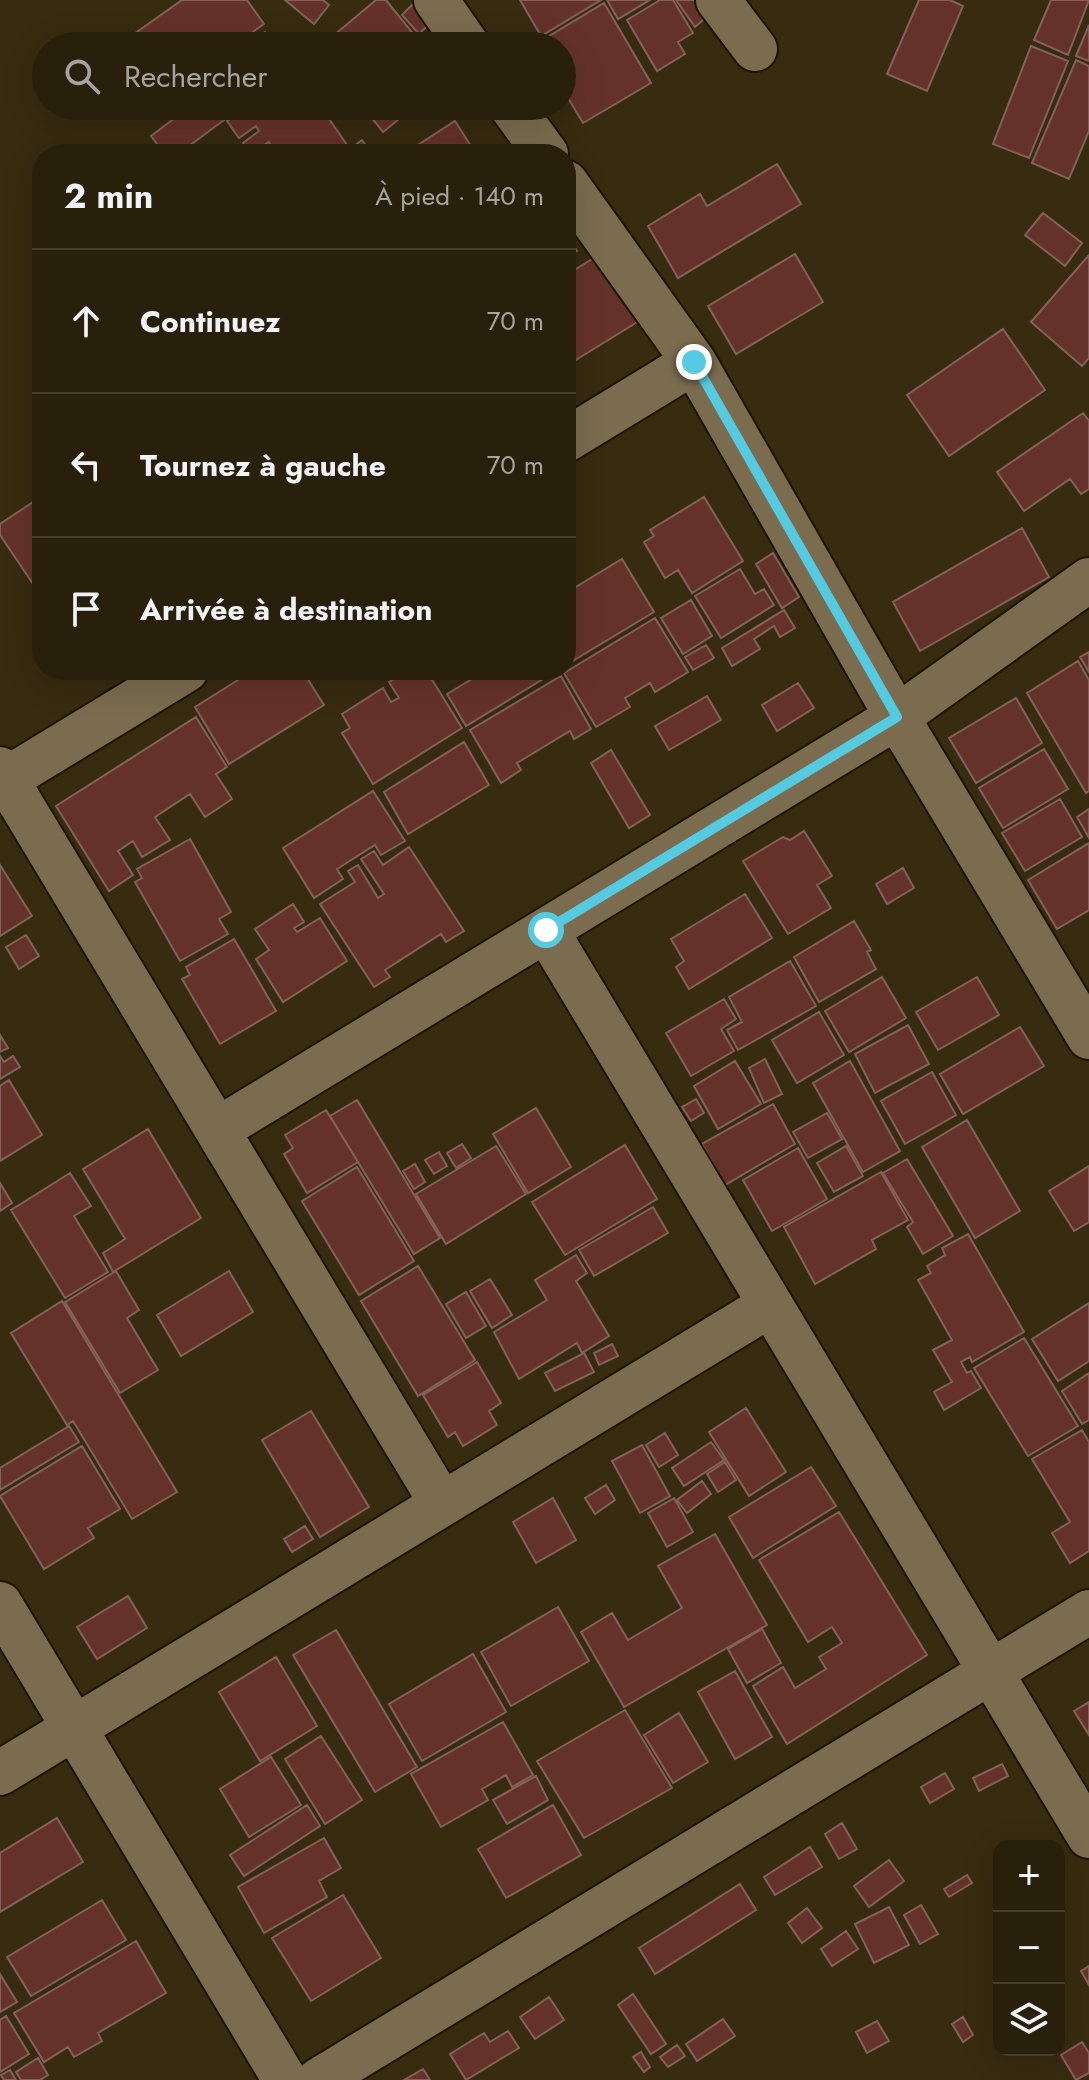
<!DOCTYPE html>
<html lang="fr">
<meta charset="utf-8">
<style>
:root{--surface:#29200c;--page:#312815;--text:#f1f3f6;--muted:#a5a39d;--line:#453e2d}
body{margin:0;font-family:Jost,sans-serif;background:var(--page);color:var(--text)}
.controls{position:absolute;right:24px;bottom:24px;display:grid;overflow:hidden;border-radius:16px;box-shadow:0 8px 32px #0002}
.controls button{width:72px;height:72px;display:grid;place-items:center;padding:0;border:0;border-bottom:2px solid var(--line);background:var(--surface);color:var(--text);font:40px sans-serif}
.stop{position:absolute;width:24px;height:24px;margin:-18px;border:6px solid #55cae0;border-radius:50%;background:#fff}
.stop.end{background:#55cae0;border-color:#fff;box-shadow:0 2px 8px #0008}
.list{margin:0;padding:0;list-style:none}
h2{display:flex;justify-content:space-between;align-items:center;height:104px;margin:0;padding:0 32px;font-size:34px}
h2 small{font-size:26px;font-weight:400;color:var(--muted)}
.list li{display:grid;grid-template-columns:52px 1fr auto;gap:24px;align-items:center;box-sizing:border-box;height:144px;padding:0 32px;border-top:2px solid var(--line)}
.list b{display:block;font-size:30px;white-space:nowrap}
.list em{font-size:26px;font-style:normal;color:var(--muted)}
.icon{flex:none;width:44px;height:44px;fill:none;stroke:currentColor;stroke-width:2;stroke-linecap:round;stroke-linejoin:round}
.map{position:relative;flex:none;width:1089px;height:2080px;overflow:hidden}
.search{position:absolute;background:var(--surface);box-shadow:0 8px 32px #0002;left:32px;top:32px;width:544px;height:88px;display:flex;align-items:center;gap:20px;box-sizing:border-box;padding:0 28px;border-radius:44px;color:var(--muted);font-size:30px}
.panel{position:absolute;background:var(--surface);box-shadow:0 8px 32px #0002;left:32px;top:144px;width:544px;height:536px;border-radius:32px}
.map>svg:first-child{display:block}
</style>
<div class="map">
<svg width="1089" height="2080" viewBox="0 0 1089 2080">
<rect width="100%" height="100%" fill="#372b10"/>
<path fill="#653229" stroke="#82615a" stroke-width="2" d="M182,0H247L264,24L233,46H117Z
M285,0H323L329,5L314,24Z
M376,0H386L423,46H321Z
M520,0H601L541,36Z
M607,0H650L618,19Z
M660,0H673L693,33L678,42L685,54L657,71L627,20Z
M676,0H696L709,15L695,27Z
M919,0H950L963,6L927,91L887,74Z
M1051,0H1089L1068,55L1034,40Z
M604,3L651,83L583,123L562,88V46L536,44Z
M413,4L430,23L419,34L402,15Z
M1089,25V61L1076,56Z
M265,32L274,46L244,45Z
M1031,46L1068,61L1029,158L993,144Z
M1076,60L1089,66V131L1069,179L1032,163Z
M191,106H243L178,154H165L151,136Z
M249,106H320L350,149L362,140L371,154H259L271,146L269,142L250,154L243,143L259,131L256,126L239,138L227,121Z
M362,106H415L383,132Z
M455,121L476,154H408L407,152Z
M777,164L801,204L678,278L648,226L700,194L707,206Z
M1043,213L1082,243L1065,266L1025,235Z
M566,234L577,251L566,258Z
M795,254L823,302L736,354L708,306Z
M599,255L639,321L566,366V275Z
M1089,255V358L1082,366L1031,322Z
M1003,329L1045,390L949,456L907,395Z
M1083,413L1089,421V489L1081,494L1070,479L1024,511L997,472Z
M42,496V579L33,584L0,535V524Z
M704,497L743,561L692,593L678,570L665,578L644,542L654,536L650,530Z
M1022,528L1049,577L920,651L893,602Z
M773,553L799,597L782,608L756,564Z
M622,559L654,612L566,665V593Z
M740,569L755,594L764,589L774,605L721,638L695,596Z
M691,600L712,636L683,654L661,618Z
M784,610L795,628L780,637L774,626L754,639L760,649L732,666L722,648Z
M655,618L688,672L655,692L650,683L625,698L630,707L596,727L564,673Z
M706,645L714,658L693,670L685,657Z
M1089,652V672L1080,657Z
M1078,661L1089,680V791L1086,793L1027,693Z
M254,670H302L324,705L229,764L195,707Z
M409,670H426L462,728L373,784L342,733L350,728L342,714L383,688L391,702L399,698L389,682Z
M487,670H558L466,726L447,694Z
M561,676L591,729L574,739L570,731L517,763L521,770L501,783L470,730Z
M798,683L814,708L777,731L762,705Z
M707,696L721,720L669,750L655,726Z
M1016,698L1042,743L976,783L949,738Z
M196,717L227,767L216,774L232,799L205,817L190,794L155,817L170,840L142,857L133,841L118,851L133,875L109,891L56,806Z
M464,742L489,785L408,834L384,792Z
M1044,749L1068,789L1003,828L979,788Z
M611,750L650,815L629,828L591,763Z
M373,791L405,841L381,855L375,845L337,869L343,879L314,898L283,848Z
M1060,799L1082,837L1025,871L1002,833Z
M1089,809V838L1077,817Z
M804,831L832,876L817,885L831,908L788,934L743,861L783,837L790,840Z
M190,839L231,912L219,919L228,934L180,961L135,882L142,878L137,869Z
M1089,843V910L1057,929L1028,880Z
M409,847L464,931L446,942L441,934L385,970L390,977L374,987L320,904L355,882L348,871L358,865L378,898L384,894L361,859L374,851L383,865Z
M0,865L32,916L0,936Z
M903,868L914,888L887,904L876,884Z
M745,894L772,938L689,989L676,967L684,961L671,939Z
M293,904L304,922L294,928L297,932L320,918L347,961L283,1002L256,959L269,950L255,929Z
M854,921L871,950L867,952L876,969L819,1002L794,957Z
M26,935L39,956L19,969L6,947Z
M234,939L276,1011L220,1044L182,979L190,975L186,967Z
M790,961L816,1006L738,1050L727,1030L742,1022L729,997Z
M882,977L906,1018L849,1052L825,1011Z
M977,977L999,1015L938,1050L916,1012Z
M724,999L736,1019L721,1029L734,1051L691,1076L666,1033Z
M819,1012L844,1055L797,1083L772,1040Z
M908,1025L929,1064L875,1093L855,1054Z
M1020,1027L1044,1066L963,1114L940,1074Z
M0,1035L8,1048L0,1052Z
M0,1056L4,1062L13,1056L20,1067L0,1079Z
M765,1059L782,1094L764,1103L749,1068Z
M735,1061L761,1104L718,1129L694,1086Z
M850,1061L900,1151L863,1172L813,1083Z
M932,1072L956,1115L905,1144L881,1101Z
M9,1080L42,1135L0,1161V1086Z
M696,1099L704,1113L691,1121L682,1107Z
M357,1100L440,1238L414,1254L330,1116Z
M773,1104L795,1144L725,1185L702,1144Z
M536,1108L571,1167L528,1193L493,1134Z
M326,1110L358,1162L307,1193L284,1154L293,1148L285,1135Z
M827,1113L842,1139L808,1158L793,1132Z
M967,1120L1020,1211L975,1238L922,1147Z
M148,1129L201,1218L113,1272L103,1253L125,1239L83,1169Z
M462,1144L471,1158L456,1168L447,1153Z
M625,1145L657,1199L565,1255L532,1202Z
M496,1146L526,1194L446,1244L416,1194Z
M846,1146L863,1176L834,1192L817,1163Z
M798,1148L827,1199L772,1231L743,1180Z
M439,1152L447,1166L434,1174L425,1160Z
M907,1159L953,1236L923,1254L907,1227L913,1222L883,1173Z
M415,1164L425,1182L414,1189L403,1171Z
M1089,1166V1222L1074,1231L1049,1191Z
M357,1167L414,1261L359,1295L302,1201Z
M881,1172L908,1220L872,1240L876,1249L815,1284L784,1227Z
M70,1173L91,1206L74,1216L108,1272L65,1298L11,1210Z
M0,1183L12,1203L0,1211Z
M653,1207L668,1233L594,1276L579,1250Z
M968,1234L1024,1332L972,1362L970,1357L961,1362L967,1373L971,1371L981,1388L944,1410L934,1392L952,1382L933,1350L952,1340L918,1280L931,1273L927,1266L945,1255L942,1248Z
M576,1255L587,1273L576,1281L609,1336L582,1353L577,1343L519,1379L494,1332L547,1300L535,1280Z
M418,1266L475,1360L418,1396L361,1301Z
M116,1271L139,1310L127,1318L158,1370L120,1393L65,1302Z
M229,1271L253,1312L181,1356L157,1315Z
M490,1279L512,1315L492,1328L470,1291Z
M466,1292L486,1326L466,1338L446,1304Z
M62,1301L177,1492L132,1519L73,1421L67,1425L11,1333Z
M1089,1303V1361L1058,1381L1032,1339Z
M1024,1338L1078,1426L1028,1456L974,1368Z
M612,1344L618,1356L599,1365L594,1353Z
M584,1353L594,1372L555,1391L545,1373Z
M477,1362L501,1403L489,1411L497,1425L463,1446L455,1432L448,1437L423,1395Z
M1089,1373V1420L1082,1424L1062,1391Z
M746,1408L786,1472L749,1496L709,1432Z
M311,1411L369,1507L320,1537L262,1440Z
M69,1426L79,1442L0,1490V1468Z
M1082,1430L1089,1442V1551L1070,1563L1052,1533L1070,1522L1032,1459Z
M665,1433L678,1455L659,1467L646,1445Z
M711,1442L724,1460L684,1486L672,1468Z
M642,1445L670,1496L640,1513L612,1461Z
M82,1446L120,1509L88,1528L94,1538L44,1569L0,1496Z
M725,1462L736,1480L718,1492L707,1474Z
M811,1467L836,1506L753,1558L729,1517Z
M702,1481L711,1494L687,1513L677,1500Z
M606,1485L615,1500L595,1514L585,1498Z
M553,1498L576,1540L536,1563L513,1522Z
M674,1498L693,1532L667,1547L648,1513Z
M839,1512L927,1655L787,1744L753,1686L783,1667L795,1688L826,1669L819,1657L842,1643L832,1627L808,1642L759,1560Z
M305,1526L313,1539L292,1552L284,1539Z
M715,1534L767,1625L624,1707L581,1632L612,1613L628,1640L682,1608L658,1566Z
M128,1596L147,1628L97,1659L77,1627Z
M558,1607L589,1661L511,1706L481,1652Z
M762,1629L781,1663L747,1683L728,1649Z
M336,1630L417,1767L375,1792L293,1655Z
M473,1654L506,1712L422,1761L389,1704Z
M276,1657L317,1726L260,1761L219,1692Z
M735,1671L772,1737L735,1759L698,1692Z
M1089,1702V1735L1074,1711Z
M625,1710L672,1788L584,1838L537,1761Z
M679,1713L708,1762L673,1783L644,1735Z
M503,1722L533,1775L512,1787L506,1775L482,1789L488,1800L441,1827L411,1774Z
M321,1736L362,1800L325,1824L285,1759Z
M271,1757L301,1805L249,1837L220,1789Z
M1002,1764L1008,1776L979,1791L973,1778Z
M945,1773L954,1789L930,1803L921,1787Z
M536,1776L548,1800L507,1824L493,1800Z
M307,1805L320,1826L244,1876L230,1855Z
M553,1805L581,1855L506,1898L478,1849Z
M57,1818L83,1862L0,1912V1853Z
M842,1823L857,1849L839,1859L825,1834Z
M324,1838L341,1868L319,1881L327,1897L264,1933L238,1887Z
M810,1847L822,1867L775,1895L764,1877Z
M889,1860L904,1881L869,1907L854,1886Z
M967,1875L972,1883L949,1897L944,1889Z
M740,1884L756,1910L655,1974L639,1948Z
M343,1895L381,1958L311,2001L272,1938Z
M102,1900L126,1940L31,1996L7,1957Z
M921,1905L938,1934L920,1944L904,1915Z
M889,1907L909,1945L874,1963L855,1924Z
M807,1908L822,1928L802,1943L788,1923Z
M846,1931L858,1949L832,1966L821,1949Z
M136,1941L166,1993L98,2033L102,2041L74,2057L68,2047L44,2062L14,2013Z
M1089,1966V1985L1081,1971Z
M0,1974L17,2002L0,2012Z
M633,1994L666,2044L651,2054L618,2005Z
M549,1997L564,2020L535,2039L520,2017Z
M6,2016L29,2054L0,2072V2020Z
M963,2017L973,2035L963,2042L952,2024Z
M723,2019L735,2036L697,2061L686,2044Z
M877,2021L889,2041L867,2053L856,2032Z
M508,2031L519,2048L466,2080L450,2054L484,2033L490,2042Z
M1082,2042L1089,2053V2073L1076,2080L1061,2055Z
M677,2045L685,2056L668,2067L660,2057Z
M641,2052L650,2067L644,2072L633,2057Z
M38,2058L48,2075L40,2080H21L16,2072Z
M423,2069L430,2080H404Z
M10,2070L16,2080H4L1,2075Z"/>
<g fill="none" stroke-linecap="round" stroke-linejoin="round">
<g stroke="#1e1300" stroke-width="48">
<path id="minor" d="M436,0L468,46
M718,0L755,49
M511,106L546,154
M566,183L694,362L897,717L1089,1037
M566,440L694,362
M0,769L442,1504
M0,783L186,670
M546,930L1089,1836
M217,1130L897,717L1089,580
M0,1604L285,2080
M0,1773L770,1305
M319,2080L1089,1612"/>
</g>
<use href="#minor" stroke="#7b6c50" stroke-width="44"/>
</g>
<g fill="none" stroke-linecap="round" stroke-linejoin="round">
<path stroke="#55cae0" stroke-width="10" d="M546,930L897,717L694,362"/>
</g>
</svg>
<div class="controls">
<button>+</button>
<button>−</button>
<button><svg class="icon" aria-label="layers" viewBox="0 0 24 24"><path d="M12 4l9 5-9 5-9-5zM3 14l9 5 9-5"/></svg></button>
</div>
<div class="stop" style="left:546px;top:930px"></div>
<div class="stop end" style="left:694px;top:362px"></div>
<div class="search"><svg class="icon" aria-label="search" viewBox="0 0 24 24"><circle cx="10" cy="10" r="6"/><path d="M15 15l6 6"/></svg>Rechercher</div>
<section class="panel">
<h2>2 min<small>À pied · 140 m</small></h2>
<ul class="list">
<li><svg class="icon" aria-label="ahead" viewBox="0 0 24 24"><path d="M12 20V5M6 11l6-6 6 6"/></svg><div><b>Continuez</b></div><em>70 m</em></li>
<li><svg class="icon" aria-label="left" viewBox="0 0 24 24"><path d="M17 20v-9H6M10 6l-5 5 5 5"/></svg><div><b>Tournez à gauche</b></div><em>70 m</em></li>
<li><svg class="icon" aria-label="arrive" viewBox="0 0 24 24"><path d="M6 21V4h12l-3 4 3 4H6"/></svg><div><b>Arrivée à destination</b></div></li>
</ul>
</section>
</div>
